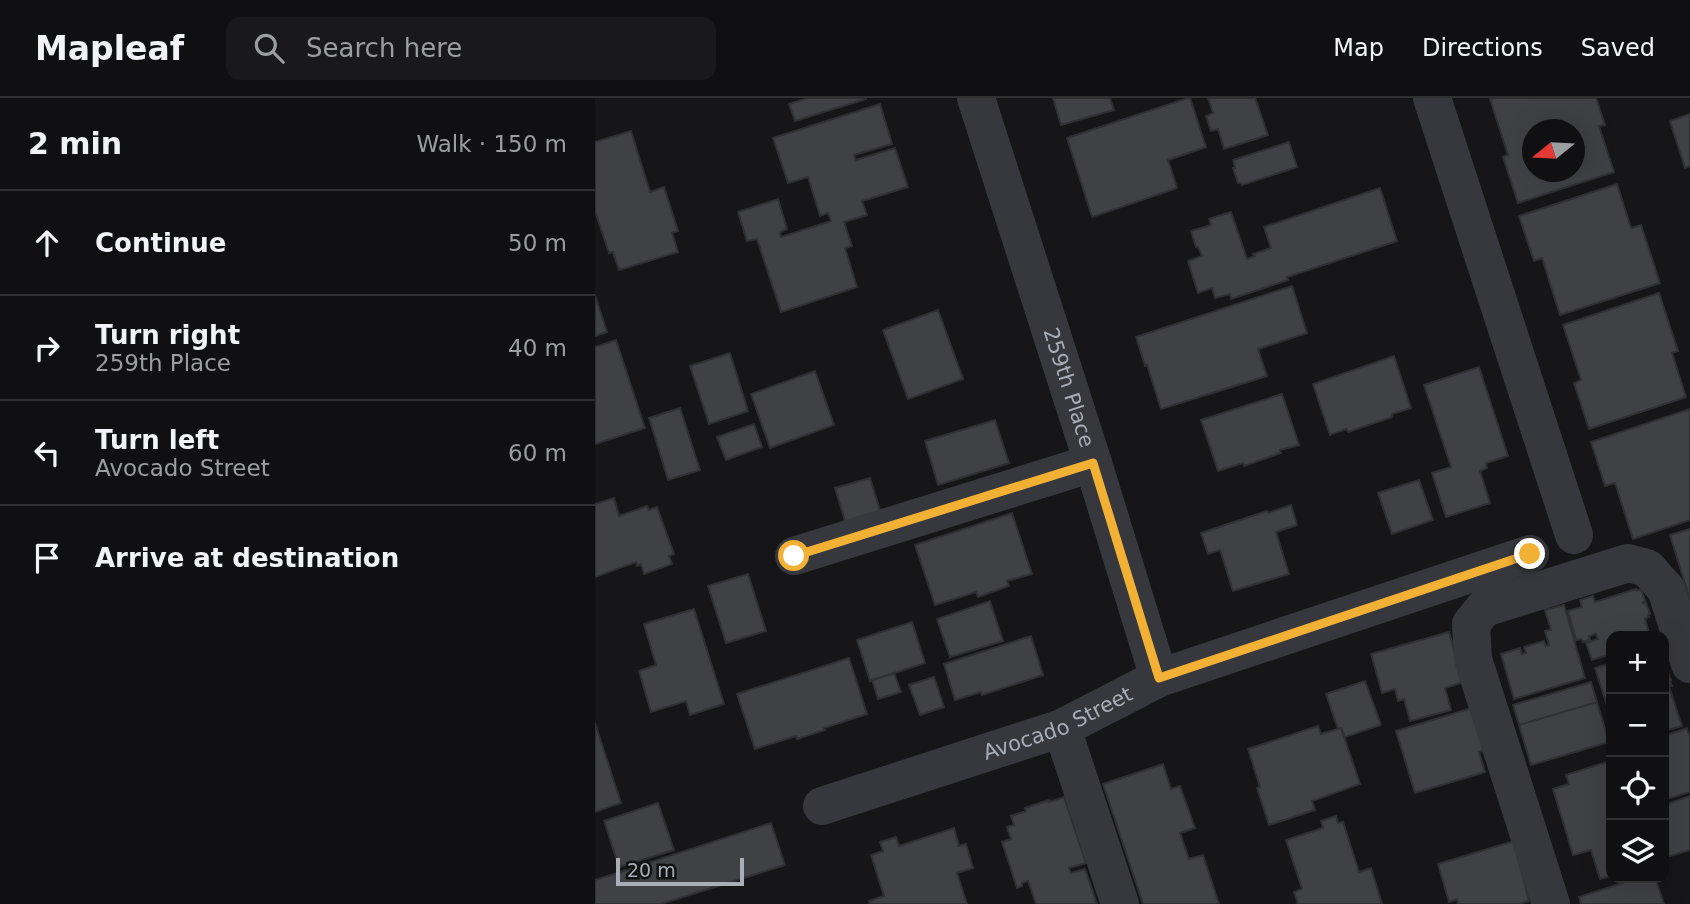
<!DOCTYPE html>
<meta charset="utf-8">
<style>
:root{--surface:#101012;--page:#19191b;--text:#f1f3f6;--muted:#9c9d9f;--line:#303032}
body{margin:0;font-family:"DejaVu Sans",sans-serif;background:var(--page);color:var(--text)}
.controls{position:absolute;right:21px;bottom:21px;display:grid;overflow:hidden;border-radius:14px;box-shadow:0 7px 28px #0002}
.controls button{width:63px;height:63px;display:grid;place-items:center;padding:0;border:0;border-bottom:2px solid var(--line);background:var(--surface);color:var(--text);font:35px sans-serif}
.compass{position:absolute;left:927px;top:21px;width:63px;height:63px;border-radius:50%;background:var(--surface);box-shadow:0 7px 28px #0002;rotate:252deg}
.scale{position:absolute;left:21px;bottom:18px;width:128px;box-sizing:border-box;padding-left:7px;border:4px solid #a8adb8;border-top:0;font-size:19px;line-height:24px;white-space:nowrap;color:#a8adb8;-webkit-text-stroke:5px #111113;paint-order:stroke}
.stop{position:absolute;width:21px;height:21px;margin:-16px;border:5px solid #f2b134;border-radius:50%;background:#fff}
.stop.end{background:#f2b134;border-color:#fff;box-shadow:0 2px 7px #0008}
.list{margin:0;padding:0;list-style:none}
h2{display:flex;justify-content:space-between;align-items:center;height:91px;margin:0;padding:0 28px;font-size:30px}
h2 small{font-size:23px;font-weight:400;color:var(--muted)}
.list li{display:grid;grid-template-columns:46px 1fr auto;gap:21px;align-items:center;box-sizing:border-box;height:105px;padding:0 28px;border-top:2px solid var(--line)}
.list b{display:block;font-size:26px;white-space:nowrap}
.list p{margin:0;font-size:23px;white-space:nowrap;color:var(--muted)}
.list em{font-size:23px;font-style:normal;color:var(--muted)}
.icon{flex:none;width:38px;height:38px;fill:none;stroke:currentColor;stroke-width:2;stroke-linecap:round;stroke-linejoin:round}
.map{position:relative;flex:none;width:1095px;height:806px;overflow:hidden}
header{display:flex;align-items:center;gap:42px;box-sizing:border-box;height:98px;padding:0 35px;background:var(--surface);border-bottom:2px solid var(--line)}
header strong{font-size:33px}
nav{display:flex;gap:38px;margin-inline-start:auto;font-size:24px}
.search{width:490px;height:63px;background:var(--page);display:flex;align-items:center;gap:18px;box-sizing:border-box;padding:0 24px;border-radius:14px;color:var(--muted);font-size:26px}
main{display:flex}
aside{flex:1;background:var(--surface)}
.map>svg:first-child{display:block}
</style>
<header>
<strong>Mapleaf</strong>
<div class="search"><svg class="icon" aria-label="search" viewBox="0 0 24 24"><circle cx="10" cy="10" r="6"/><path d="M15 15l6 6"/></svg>Search here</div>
<nav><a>Map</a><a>Directions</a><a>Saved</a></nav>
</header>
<main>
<aside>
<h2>2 min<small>Walk · 150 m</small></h2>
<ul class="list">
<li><svg class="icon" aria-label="ahead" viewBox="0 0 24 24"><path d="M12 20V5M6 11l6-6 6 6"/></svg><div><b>Continue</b></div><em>50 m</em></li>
<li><svg class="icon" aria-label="right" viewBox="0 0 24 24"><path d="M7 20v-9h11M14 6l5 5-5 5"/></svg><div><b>Turn right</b><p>259th Place</p></div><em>40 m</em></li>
<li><svg class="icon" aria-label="left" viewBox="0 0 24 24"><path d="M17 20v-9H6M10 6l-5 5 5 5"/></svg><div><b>Turn left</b><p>Avocado Street</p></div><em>60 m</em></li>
<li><svg class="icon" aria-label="arrive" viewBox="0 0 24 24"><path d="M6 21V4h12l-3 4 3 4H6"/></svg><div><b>Arrive at destination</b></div></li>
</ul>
</aside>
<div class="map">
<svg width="1095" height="806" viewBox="0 0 1095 806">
<rect width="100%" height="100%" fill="#161618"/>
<path fill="#404145" stroke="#303034" stroke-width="2" fill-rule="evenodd" d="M213,0H271V1L200,23L194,6Z
M458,0H515L519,12L466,27Z
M593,0H595L611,49L573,62L582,90L497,119L472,40Z
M613,0H660L673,37L629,51L623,31L616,33L611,18L618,15Z
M899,0H1001L1010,27L1004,28L1019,74L923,105L908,59L913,57L895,1ZM937,32H979V74H937Z
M285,6L297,46L259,57L261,62L300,50L313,89L267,103L272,117L249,124L257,148L250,150L262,189L186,214L162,141L152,143L143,114L183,101L192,131L185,134L186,139L236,123L233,115L225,118L213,79L193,85L178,40Z
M1095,16V68L1090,70L1075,23Z
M36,33L55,94L69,89L83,133L77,135L83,154L24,172L18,154L14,155L0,113V44Z
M694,44L702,69L647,87L646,85H643L638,70H640L638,62Z
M1022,86L1036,130L1046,127L1065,185L965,217L947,160L939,163L924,118Z
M785,90L802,143L692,179L693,182L636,201L635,196L620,200L617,190L603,195L593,163L607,158L603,149H601L596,133L616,127L614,121L636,114L652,161L660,158L658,156L676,150L669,129Z
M697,188L712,235L663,251L672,278L566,311L552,267L550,268L541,239Z
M1064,195L1083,253L1077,255L1091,299L994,331L979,285L986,282L968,227Z
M0,197L12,234L0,238Z
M343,212L368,281L313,301L288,232Z
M21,242L50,330L0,346V249Z
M135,255L153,313L114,326L95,268Z
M799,258L816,310L797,316V319L753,334L751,331L735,337L718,286Z
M884,269L913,358L891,365L892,370L885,373L895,405L851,419L837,375L856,369L829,287Z
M220,273L239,327L175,350L156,296Z
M687,296L704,347L685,352L686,355L649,368L648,365L623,373L606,322Z
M85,310L105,372L73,382L54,320Z
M1095,311V422L1038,441L1020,385L1010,388L996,344Z
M400,322L414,365L343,387L330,343Z
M159,326L167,349L131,362L122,339Z
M275,380L288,422L253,433L240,390Z
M824,382L838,422L797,436L783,395Z
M19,400L24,418L52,408L54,412L62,409L79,456L74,458L77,466L49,476L46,466L42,468L41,464L0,479V406Z
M696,407L702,427L681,434L694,476L638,493L625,452L613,456L606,435L672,413L673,415Z
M417,415L437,476L412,483L414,488L383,499L381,494L340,507L320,447Z
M1095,431V502L1075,437Z
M153,476L171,533L131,545L113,488Z
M1041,491L1042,493L1046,491L1050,503L1048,504V505H1051L1055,516L1053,517L1054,519L1050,521L1055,538H1016V556L997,562L991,545L1003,541L1001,536L994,538L995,542L988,544L987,541L981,542L973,513L987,509L985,502L998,498L1000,504Z
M395,503L408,543L355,559L342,521Z
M969,507L990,580L919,601L906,556L925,550L927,556L931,555L929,549L949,543L951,548L954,547L950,533L956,532L950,512Z
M99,511L129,606L95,617L91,603L56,614L44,573L61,567L49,526Z
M317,524L330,565L275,583L262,542Z
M854,534L865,572L866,585L850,590L856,612L815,623L809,601L803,603L800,591L787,595L776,556Z
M436,538L448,577L387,597L386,594L360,602L349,566Z
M254,560L272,616L229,630L230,632L202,641L201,638L160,651L142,596Z
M1069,564L1076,582L1075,583L1077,588H1074L1087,628L1069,633Z
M1016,565V608V607L1012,608L1000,570Z
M299,575L306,594L283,601L277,582Z
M339,579L349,609L325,617L314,587Z
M770,583L786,627L750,639L746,630L743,631L731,596Z
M996,584L1002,604L924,627L918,607Z
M1002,604L1014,644L936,667L924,627Z
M877,610L890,652L884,654L890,674L820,695L801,633Z
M0,625L26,705L0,714Z
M723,628L726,636L746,630L765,686L717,703L720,712L674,727L662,690L665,689L653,651Z
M1092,630L1095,640V694L1069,702V638Z
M1015,663L1016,778L1005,781L996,752L978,757L958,691L974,686L971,677Z
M568,666L576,691L585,688L600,730L585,735L594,761L608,757L624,806H548L508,686Z
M1095,698V752L1069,760V707Z
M469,699L491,765L474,770L476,775L490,771L502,806H441L433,783L427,785V788L422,790L407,744L416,741L412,729L419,727L416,718L431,713L430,710L454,702V704Z
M63,705L79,752L24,769L9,723Z
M741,718L743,725L748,724L764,774L776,770L787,806H703L699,794L707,791L691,742L728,730L726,723Z
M176,725L190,767L66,806H0V782Z
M359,730L364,748L371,746L378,770L362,775L372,806H275L274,803L289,798L276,757L288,753L285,744L301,739L304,748Z
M919,743L934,803L924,806H863L862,801L854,804L843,766Z
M1043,780H1060L1069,806H986L984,799Z"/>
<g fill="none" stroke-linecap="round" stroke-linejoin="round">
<g stroke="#37383d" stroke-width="38">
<path id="s1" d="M381,0L498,365L564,580"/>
<path d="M837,0L979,437"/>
<path d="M199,458L498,365"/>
<path d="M467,630L525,806"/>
<path id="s2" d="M227,708L467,630L564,580L935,456"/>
<path d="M956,806L878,561L876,526L889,510L1033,465L1052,470L1071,491L1095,566"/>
</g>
</g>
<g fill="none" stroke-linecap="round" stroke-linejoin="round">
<path stroke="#f2b134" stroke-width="9" d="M199,458L498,365L564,580L935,456"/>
</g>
<g text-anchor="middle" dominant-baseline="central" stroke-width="7" stroke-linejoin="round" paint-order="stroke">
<g font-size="21" fill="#a8adb8" stroke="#111113">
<text stroke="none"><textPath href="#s1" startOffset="304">259th Place</textPath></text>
<text stroke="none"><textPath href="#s2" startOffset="250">Avocado Street</textPath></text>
</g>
</g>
</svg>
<div class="controls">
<button>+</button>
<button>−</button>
<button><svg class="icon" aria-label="locate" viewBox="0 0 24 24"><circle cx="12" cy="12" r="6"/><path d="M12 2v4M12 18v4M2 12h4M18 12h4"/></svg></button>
<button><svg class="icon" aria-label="layers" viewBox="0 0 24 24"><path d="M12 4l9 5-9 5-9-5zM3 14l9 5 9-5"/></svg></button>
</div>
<svg class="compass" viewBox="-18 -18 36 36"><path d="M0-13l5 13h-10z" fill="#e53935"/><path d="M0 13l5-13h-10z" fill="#9c9d9f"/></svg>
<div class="scale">20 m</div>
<div class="stop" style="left:199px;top:458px"></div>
<div class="stop end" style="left:935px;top:456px"></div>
</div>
</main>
